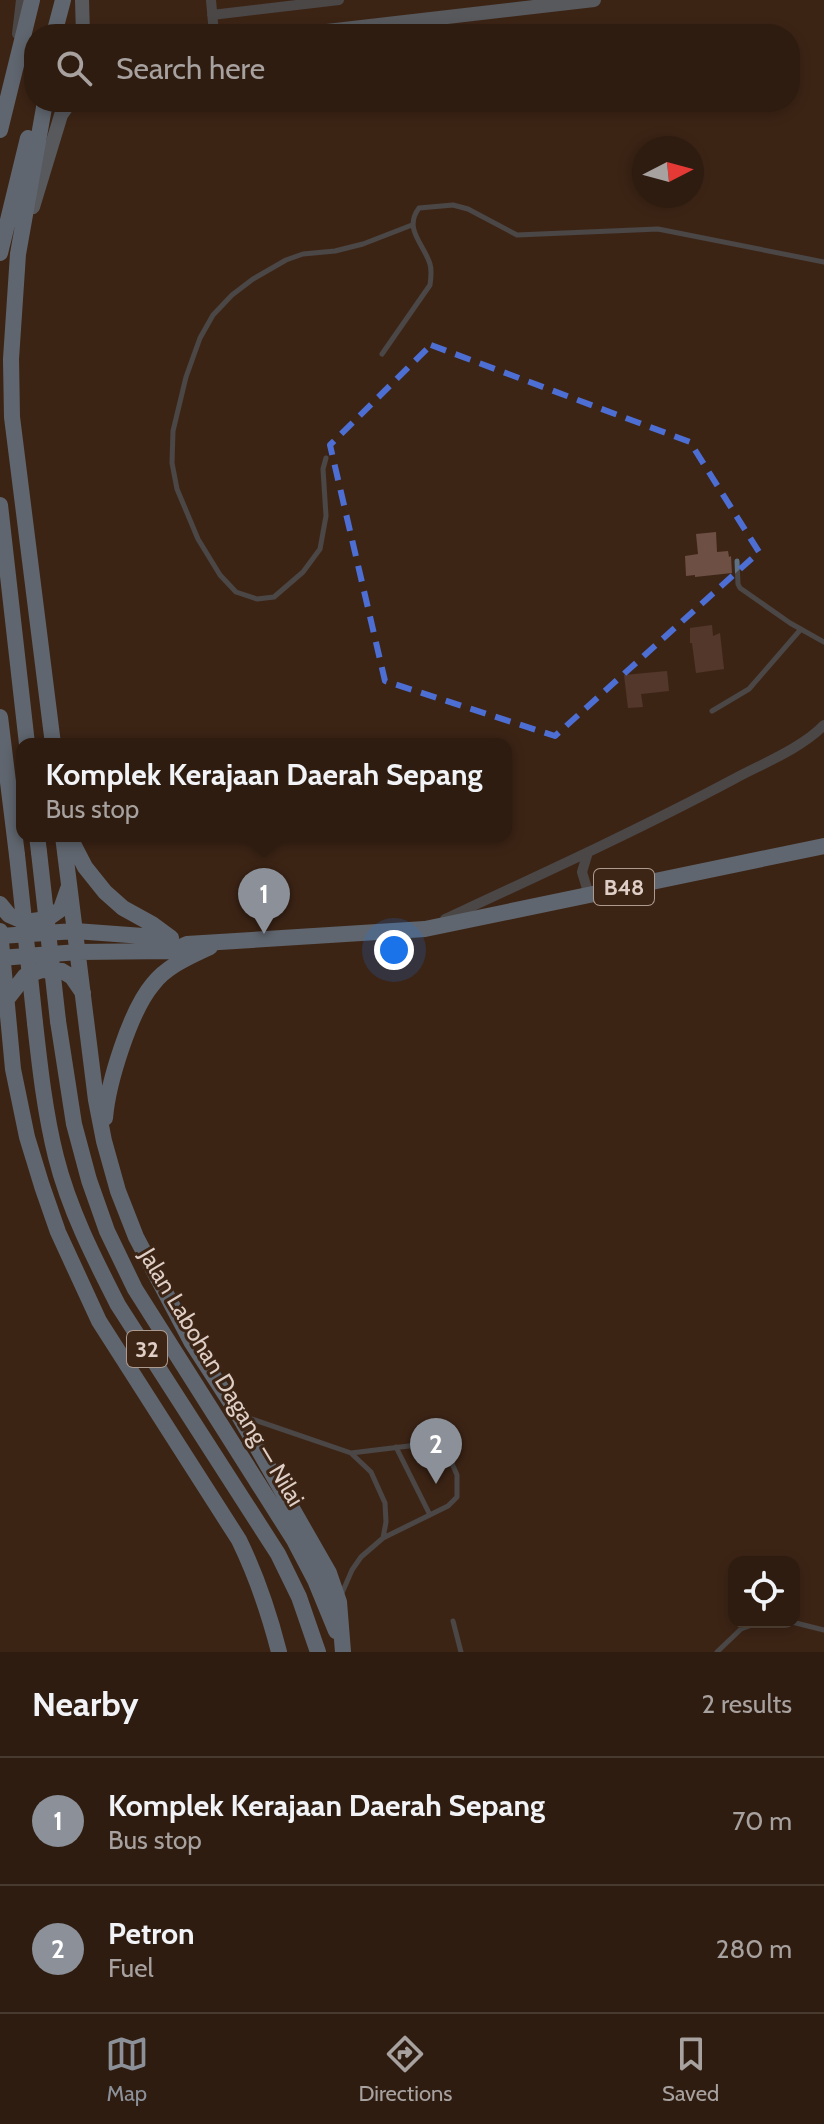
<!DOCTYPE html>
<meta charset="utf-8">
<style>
:root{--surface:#2e1c10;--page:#362519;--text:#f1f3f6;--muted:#a7a19f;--line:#493a30;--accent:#8c9099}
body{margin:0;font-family:Cabin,sans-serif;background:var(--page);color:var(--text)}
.controls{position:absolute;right:24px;bottom:24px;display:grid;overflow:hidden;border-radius:16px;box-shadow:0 4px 12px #0003}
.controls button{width:72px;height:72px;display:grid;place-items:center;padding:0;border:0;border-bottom:2px solid var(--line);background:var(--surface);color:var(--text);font:40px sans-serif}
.compass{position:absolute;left:632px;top:136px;width:72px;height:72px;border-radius:50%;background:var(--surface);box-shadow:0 4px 12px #0003;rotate:84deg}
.you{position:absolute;left:394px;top:950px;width:28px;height:28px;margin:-20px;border:6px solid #fff;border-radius:50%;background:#1a73e8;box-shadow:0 0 0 12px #1a73e833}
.badge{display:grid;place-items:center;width:52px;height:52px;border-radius:50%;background:var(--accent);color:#fff;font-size:26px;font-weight:700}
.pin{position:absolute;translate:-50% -66px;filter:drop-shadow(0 2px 4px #0008)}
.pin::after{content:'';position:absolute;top:42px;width:28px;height:24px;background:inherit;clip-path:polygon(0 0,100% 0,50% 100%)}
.popup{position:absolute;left:16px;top:738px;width:496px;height:104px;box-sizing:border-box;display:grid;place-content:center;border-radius:16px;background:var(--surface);filter:drop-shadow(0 2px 6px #0005);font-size:26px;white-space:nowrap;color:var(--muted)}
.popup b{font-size:30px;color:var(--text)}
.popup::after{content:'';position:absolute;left:50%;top:100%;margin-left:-16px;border:16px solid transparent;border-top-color:var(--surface)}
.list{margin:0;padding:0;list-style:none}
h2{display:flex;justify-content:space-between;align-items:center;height:104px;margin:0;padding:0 32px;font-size:34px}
h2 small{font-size:26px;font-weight:400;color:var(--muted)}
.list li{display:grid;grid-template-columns:52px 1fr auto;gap:24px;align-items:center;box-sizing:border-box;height:128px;padding:0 32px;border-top:2px solid var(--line)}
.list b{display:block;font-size:30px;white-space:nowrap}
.list p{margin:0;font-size:26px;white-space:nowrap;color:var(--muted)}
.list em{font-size:26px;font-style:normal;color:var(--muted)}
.icon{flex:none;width:44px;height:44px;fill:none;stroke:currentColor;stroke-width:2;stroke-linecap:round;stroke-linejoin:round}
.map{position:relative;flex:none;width:824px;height:1652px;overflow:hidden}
.search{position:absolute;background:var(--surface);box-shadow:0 4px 12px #0003;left:24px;right:24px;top:24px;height:88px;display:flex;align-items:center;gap:20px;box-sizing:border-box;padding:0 28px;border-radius:32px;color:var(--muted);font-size:30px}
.sheet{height:360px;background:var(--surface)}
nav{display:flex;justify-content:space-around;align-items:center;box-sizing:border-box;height:112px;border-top:2px solid var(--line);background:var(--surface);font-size:22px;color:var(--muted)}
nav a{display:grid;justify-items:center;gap:4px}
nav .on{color:var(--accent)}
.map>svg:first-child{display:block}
</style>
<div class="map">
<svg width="824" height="1652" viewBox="0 0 824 1652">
<rect width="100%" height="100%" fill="#3d2516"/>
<path fill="#6d4f43" d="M716,532L717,552L728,551L729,557L731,556L732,573L695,577V575L686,576L685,556L698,554L696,534Z
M712,625L713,636L720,633L724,669L696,673L692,643H690V628Z
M667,671L669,691L641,694L643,707L628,708L624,675Z"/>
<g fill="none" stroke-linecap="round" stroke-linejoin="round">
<path stroke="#5d7183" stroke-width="5" d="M382,354L430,285C431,278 432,271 430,264C424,244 403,229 419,208L453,205L468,209L517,235L658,229L824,262
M326,458L323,469L326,516L320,549L303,572L274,597L257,599L236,592L220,575L198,539L177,489L172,463L173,431L186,377L200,338L213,315L232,295L253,279L286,260L303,254L335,251L363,244L412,225
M737,561L738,584L740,588L790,623L824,642
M712,711L749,689L801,629
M246,1417L351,1453L417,1445L433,1446L442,1450L450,1459L457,1475V1497L448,1506L383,1538
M396,1447L430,1515
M342,1593L352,1570L361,1557L383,1538L386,1522L385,1503L371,1472L352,1454
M453,1621L461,1652
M792,1622L824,1630
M717,1652L741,1629L760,1622"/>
<path stroke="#5d7183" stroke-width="10" d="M211,0L214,34
M212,15L339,0
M17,34L21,0
M588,852L582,872L589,895
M445,919C542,874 640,829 734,779C762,764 802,748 824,725"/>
<path stroke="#7899b4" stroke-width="14" d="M82,0L83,34
M301,34L594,0
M33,207L61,115L70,102"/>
<path stroke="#8cb7db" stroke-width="16" d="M54,34L63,0
M45,102L18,254L11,359L12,417L53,744
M0,130L32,0
M0,253L28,138
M0,505L27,744
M0,717L17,855
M37,836L39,852
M63,836L96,1100L104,1141L118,1191L136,1237L192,1343L238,1414L329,1573L339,1602L343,1652
M69,836L85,867L105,892L123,908L152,924L171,938
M0,904L9,915L25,922L47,919L61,909L68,889
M0,931L13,1069L27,1137L42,1186L58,1232L99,1321L239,1540C257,1577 269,1613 279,1652
M0,936L75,931L170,938
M0,958L78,952L171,951L187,944L425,929L824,846
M7,999L25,976L42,970L62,971L72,977L83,993
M58,1021L74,1124L89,1180L107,1231L135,1289L294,1540L315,1580L336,1631
M35,1023C40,1068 45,1113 56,1157C69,1209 94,1258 118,1305L278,1554L299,1597L318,1652
M105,1118C108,1083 130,1011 153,984C167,966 189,957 210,947"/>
<path stroke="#8cb7db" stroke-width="16" d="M39,852L58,1021
M17,855L35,1023"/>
</g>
<path d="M0 0H824V1652H0ZM431,345L690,442L759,552L555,736L385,681L330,445Z" fill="#3d2516" fill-opacity=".55" fill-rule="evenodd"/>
<path fill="none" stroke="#4d6ed3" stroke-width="6" stroke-dasharray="16 10" stroke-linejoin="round" d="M431,345L690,442L759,552L555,736L385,681L330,445Z"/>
<g text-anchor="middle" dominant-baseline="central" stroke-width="6" stroke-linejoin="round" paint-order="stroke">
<g fill="#3d2516" stroke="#ae9b90" stroke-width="2">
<rect x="594" y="869" width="60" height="36" rx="6"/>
<rect x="127" y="1331" width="40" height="36" rx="6"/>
</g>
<g font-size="22" font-weight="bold" fill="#decec5">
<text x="624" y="887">B48</text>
<text x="147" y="1349">32</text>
</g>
<g font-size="24" fill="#decec5" stroke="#3d2516">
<text transform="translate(222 1377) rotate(59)">Jalan Labohan Dagang ‒ Nilai</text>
</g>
</g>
</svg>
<div class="controls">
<button><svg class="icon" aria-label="locate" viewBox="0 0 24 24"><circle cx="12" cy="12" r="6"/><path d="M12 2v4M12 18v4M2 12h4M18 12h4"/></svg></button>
</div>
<svg class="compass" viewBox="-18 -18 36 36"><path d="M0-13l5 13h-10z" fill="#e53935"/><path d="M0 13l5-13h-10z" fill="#a7a19f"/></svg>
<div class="you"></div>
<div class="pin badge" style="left:264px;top:934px">1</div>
<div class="popup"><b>Komplek Kerajaan Daerah Sepang</b>Bus stop</div>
<div class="pin badge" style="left:436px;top:1484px">2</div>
<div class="search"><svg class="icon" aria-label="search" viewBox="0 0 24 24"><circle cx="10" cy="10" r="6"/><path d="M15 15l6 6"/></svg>Search here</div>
</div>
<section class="sheet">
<h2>Nearby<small>2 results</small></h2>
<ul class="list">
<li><span class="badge">1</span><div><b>Komplek Kerajaan Daerah Sepang</b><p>Bus stop</p></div><em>70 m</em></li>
<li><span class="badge">2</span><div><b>Petron</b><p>Fuel</p></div><em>280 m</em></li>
</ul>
</section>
<nav>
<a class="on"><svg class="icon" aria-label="map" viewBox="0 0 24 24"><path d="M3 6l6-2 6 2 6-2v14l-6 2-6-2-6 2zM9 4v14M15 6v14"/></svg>Map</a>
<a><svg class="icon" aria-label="directions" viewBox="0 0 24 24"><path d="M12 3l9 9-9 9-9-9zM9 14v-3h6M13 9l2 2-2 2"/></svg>Directions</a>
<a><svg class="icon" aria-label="saved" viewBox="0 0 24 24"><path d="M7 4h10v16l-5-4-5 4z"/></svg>Saved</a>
</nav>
